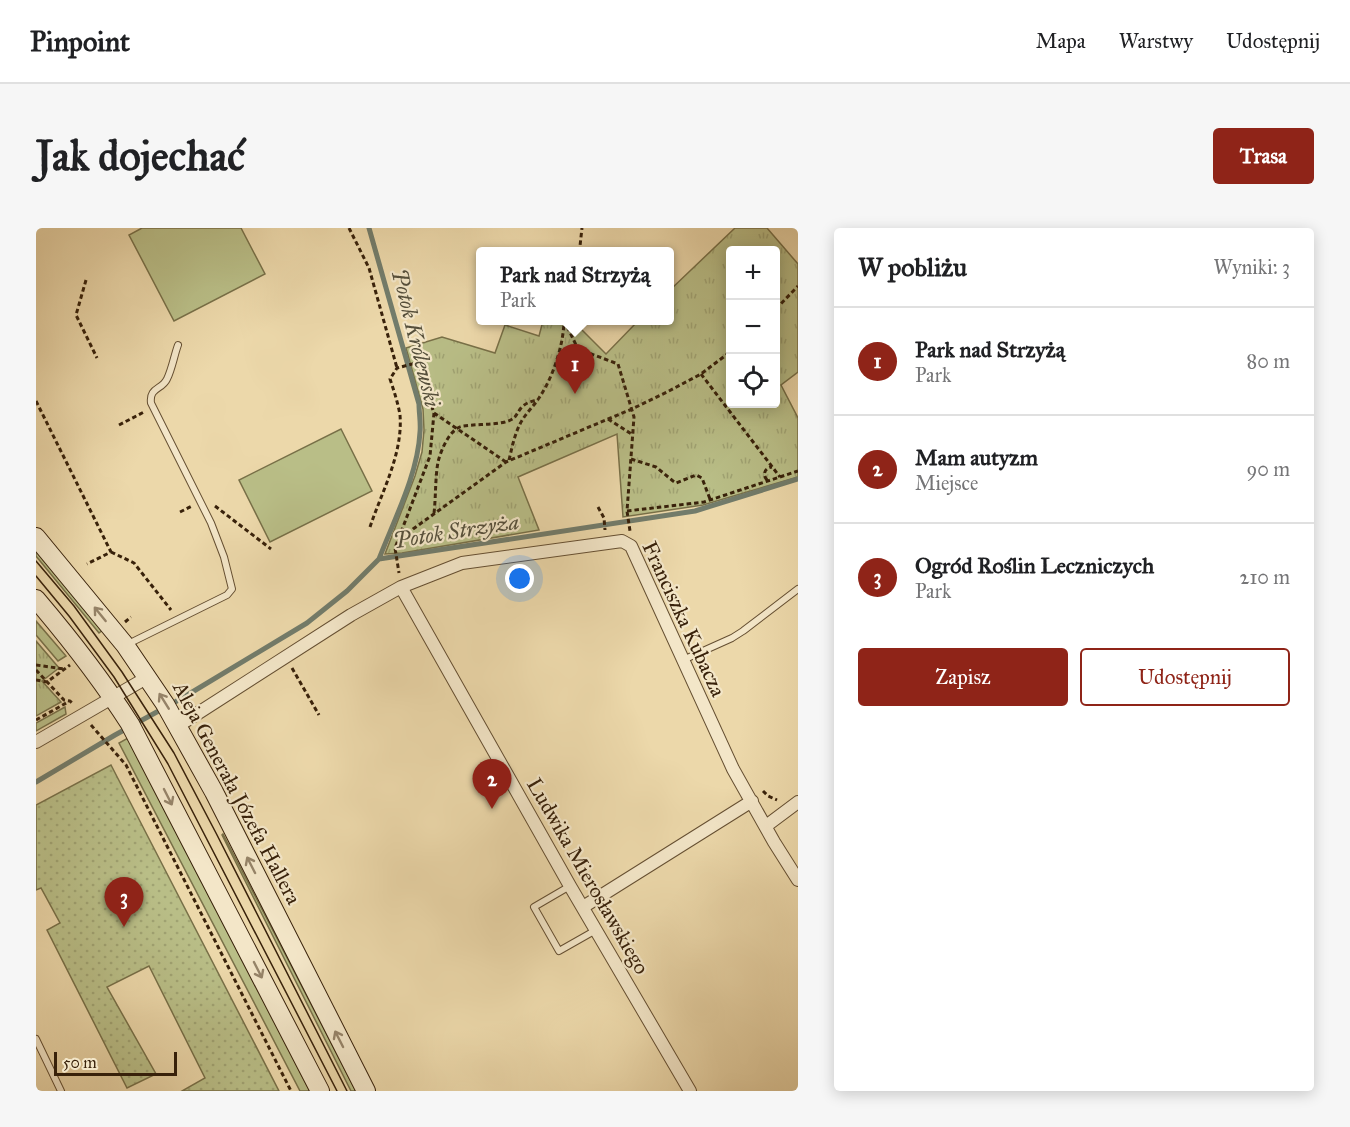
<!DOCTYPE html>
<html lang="pl">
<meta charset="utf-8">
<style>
:root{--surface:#fff;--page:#f6f6f6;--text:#202124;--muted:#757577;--line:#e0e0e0;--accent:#8f2418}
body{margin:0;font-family:"IM FELL Great Primer",serif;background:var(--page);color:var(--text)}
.controls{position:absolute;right:18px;top:18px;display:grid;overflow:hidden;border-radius:6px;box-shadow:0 3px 15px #0003}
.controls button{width:54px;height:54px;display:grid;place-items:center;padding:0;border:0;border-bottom:2px solid var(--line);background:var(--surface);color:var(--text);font:30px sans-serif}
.scale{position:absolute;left:18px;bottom:15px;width:123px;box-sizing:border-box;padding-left:6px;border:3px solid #38210a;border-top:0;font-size:16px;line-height:21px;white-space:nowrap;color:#38210a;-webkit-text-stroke:4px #f3e6c8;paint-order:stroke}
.you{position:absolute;left:484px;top:351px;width:21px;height:21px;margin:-15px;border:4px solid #fff;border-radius:50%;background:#1a73e8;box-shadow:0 0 0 9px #1a73e833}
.badge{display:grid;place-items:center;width:39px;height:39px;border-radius:50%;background:var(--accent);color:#fff;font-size:20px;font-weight:700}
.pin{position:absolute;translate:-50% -50px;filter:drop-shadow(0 2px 3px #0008)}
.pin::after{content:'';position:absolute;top:32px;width:21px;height:18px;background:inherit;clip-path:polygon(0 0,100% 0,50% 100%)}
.popup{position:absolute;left:440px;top:19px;width:198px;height:78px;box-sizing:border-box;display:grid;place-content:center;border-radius:6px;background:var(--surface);filter:drop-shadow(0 2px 4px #0005);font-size:20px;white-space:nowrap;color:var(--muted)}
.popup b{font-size:22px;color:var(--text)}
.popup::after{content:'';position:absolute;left:50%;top:100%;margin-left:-12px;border:12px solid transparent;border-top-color:var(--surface)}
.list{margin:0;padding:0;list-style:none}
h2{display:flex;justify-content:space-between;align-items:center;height:78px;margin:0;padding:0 24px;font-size:26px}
h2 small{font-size:20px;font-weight:400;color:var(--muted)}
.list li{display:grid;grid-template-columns:39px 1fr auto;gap:18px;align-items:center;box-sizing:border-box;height:108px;padding:0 24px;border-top:2px solid var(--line)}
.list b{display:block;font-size:22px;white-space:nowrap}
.list p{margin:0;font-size:20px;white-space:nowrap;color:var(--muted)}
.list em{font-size:20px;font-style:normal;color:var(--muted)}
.actions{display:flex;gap:12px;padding:18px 24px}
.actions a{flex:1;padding:14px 0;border:2px solid var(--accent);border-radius:6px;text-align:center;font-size:21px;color:var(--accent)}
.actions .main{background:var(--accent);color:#fff}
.icon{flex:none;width:33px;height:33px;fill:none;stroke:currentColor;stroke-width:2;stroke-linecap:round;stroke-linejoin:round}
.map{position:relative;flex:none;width:762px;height:863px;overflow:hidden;border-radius:6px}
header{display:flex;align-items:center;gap:36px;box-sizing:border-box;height:84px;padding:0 30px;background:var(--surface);border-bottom:2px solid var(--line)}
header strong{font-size:28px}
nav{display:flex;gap:33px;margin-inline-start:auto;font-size:21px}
.intro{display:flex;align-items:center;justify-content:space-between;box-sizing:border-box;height:144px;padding:0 36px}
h1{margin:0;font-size:42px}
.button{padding:15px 27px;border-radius:6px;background:var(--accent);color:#fff;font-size:21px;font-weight:700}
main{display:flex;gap:36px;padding:0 36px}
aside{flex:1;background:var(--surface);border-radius:6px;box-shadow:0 3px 15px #0003}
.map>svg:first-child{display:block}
</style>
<header>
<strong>Pinpoint</strong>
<nav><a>Mapa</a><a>Warstwy</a><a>Udostępnij</a></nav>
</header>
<div class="intro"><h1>Jak dojechać</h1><a class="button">Trasa</a></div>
<main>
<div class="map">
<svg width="762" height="863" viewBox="0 0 762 863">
<defs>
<pattern id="park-tufts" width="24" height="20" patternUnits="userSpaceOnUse" patternTransform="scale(1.5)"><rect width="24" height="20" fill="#b9be87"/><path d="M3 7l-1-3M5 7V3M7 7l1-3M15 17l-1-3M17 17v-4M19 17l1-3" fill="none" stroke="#a0a373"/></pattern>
<pattern id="garden-dots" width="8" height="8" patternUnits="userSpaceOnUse" patternTransform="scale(1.5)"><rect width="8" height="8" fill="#b9be87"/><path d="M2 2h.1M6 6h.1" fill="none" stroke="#a0a373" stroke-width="1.8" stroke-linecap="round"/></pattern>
</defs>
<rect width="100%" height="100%" fill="#ecd8aa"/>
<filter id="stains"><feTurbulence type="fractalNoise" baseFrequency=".00333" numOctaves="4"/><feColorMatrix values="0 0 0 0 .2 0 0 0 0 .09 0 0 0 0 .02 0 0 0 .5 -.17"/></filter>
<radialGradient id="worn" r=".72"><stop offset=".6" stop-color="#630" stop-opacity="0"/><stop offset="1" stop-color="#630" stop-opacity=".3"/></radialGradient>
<path fill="#b9be87" stroke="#787048" stroke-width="1.5" d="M106,0H205L229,46L138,93L93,7Z
M305,201L336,263L234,314L203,252Z
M0,321L68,401L63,405L0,328Z
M29,479L30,486L0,503V495Z
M92,510L103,530L274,863H264L83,515Z
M187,606L320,863H315L186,607Z"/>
<path fill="url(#park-tufts)" stroke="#787048" stroke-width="1.5" fill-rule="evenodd" d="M699,0H731L762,36V144L745,157L762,190V249L667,277L587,289L581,206L482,249L503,302L366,325L349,326L379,248L386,224L388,202L387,181L370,120L406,109L459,125L469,97L503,108L507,93L536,92L570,126L602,93L634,92V62ZM694,22H740V176H694Z
M0,393L30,428L22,433L0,407Z
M0,413L23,440L6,453L25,474L0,488Z"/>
<path fill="url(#garden-dots)" stroke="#787048" stroke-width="1.5" d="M75,537L243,863H146L169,850L113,738L71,759L120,846L91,860L11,702L24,695L5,660L0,662V577Z"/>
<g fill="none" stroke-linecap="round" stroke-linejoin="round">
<path stroke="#727c6b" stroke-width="5" d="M333,0L383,176C383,185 385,195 384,204C382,246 358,292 343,331
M0,554L79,507L148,469L271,395L311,363L343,331L659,283L762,251"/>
<g stroke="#654f32" stroke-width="8">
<path id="lane" d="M90,417L191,367L196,361L188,329L175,295L115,175C113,159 126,162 131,151C136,141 138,128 142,117
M647,432L696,410L707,403L762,361
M534,658L498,679L523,723L560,702
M0,811L25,863"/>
</g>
<g stroke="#654f32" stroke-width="14">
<path id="street" d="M365,359L534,658L654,863
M142,498L315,387L365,359L426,335L586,313L595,318L697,541L738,614L762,652
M0,514L112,449
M730,598L762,574
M547,679L716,573"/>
</g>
<g stroke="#38210a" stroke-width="20">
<path id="secondary" d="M0,309L89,417L129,476L178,564L330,863
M0,371C34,411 66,452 94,496L284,863"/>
</g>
<path stroke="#38210a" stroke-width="3" stroke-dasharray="4.5 3" stroke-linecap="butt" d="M313,0L333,40L361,140
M542,24L544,18L546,0
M50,52L40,87L61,130
M740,81L762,58
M528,92L542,121L582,136L598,189L591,283L594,303
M665,146L744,249
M0,173L75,324L51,336
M398,185L470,234
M572,191L597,207
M83,197L108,184
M595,231L620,239L637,253L640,255L660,247L666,250L674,271
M473,232C476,220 478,208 484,196C489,186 497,179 503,170C517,149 527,119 528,94
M731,252C726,246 729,240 736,239
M179,278L235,321
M562,279L568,290L569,302
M591,283L668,274L762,243
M144,284L156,278
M398,285C400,268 399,251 402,234C405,222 414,200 427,198C441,196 455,197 469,194C480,191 479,188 485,180C489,175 496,173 502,172
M334,299C346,263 367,226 364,187C362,175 358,163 354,151L361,140L380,135L398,185L394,228L359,320L363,345
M361,317L377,301L470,234L596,181L631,164L665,146L694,124
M75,324L98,335L135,382
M89,394L95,389
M0,437L28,441
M256,440L283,487
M0,442L28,472L34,473L37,476
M0,452L11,454L34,437
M0,492L32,474
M55,497L90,537L255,863
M727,563L732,568L741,572"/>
<use href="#lane" stroke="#f3e6c8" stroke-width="6"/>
<use href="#street" stroke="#f3e6c8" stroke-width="12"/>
<use href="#secondary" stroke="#f3e6c8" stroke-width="18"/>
<path stroke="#38210a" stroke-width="1.5" d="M0,333L38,378L86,444L138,525L180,605L311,863
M0,348L33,388L78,449L132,536L301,863"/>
</g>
<defs><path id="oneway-shaft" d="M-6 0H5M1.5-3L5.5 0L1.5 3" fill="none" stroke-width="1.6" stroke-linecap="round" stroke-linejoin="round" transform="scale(1.5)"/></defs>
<g stroke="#968469">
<use href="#oneway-shaft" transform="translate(64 386) rotate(-129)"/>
<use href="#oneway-shaft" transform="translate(128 473) rotate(-122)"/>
<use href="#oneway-shaft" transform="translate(132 569) rotate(63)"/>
<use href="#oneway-shaft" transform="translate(215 637) rotate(-117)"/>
<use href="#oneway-shaft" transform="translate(222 742) rotate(63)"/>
<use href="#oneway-shaft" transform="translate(303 811) rotate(-117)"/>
</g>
<g text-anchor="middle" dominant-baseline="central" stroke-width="4.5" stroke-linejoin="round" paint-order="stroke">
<g font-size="21" fill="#38210a" stroke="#f3e6c8">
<text transform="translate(648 391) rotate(65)">Franciszka Kubacza</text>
<text transform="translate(201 565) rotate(62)">Aleja Generała Józefa Hallera</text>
<text transform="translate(552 648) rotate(60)">Ludwika Mierosławskiego</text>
</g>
<g font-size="22" font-style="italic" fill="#554f3b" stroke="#f3e6c8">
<text transform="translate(380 110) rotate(76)">Potok Królewski</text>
<text transform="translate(420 303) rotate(-9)">Potok Strzyża</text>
</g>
</g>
<rect width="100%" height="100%" filter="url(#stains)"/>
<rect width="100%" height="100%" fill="url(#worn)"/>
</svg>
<div class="controls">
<button>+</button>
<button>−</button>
<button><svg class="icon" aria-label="locate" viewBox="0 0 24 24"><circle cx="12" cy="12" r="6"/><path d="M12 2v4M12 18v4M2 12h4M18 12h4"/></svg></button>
</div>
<div class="scale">50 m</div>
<div class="you"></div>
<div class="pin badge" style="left:539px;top:166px">1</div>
<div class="popup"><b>Park nad Strzyżą</b>Park</div>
<div class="pin badge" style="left:456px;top:581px">2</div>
<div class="pin badge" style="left:88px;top:699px">3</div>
</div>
<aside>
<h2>W pobliżu<small>Wyniki: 3</small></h2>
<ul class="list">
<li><span class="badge">1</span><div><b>Park nad Strzyżą</b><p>Park</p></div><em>80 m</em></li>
<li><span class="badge">2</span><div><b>Mam autyzm</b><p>Miejsce</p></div><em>90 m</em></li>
<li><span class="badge">3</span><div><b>Ogród Roślin Leczniczych</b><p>Park</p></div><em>210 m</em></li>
</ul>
<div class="actions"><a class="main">Zapisz</a><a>Udostępnij</a></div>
</aside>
</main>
